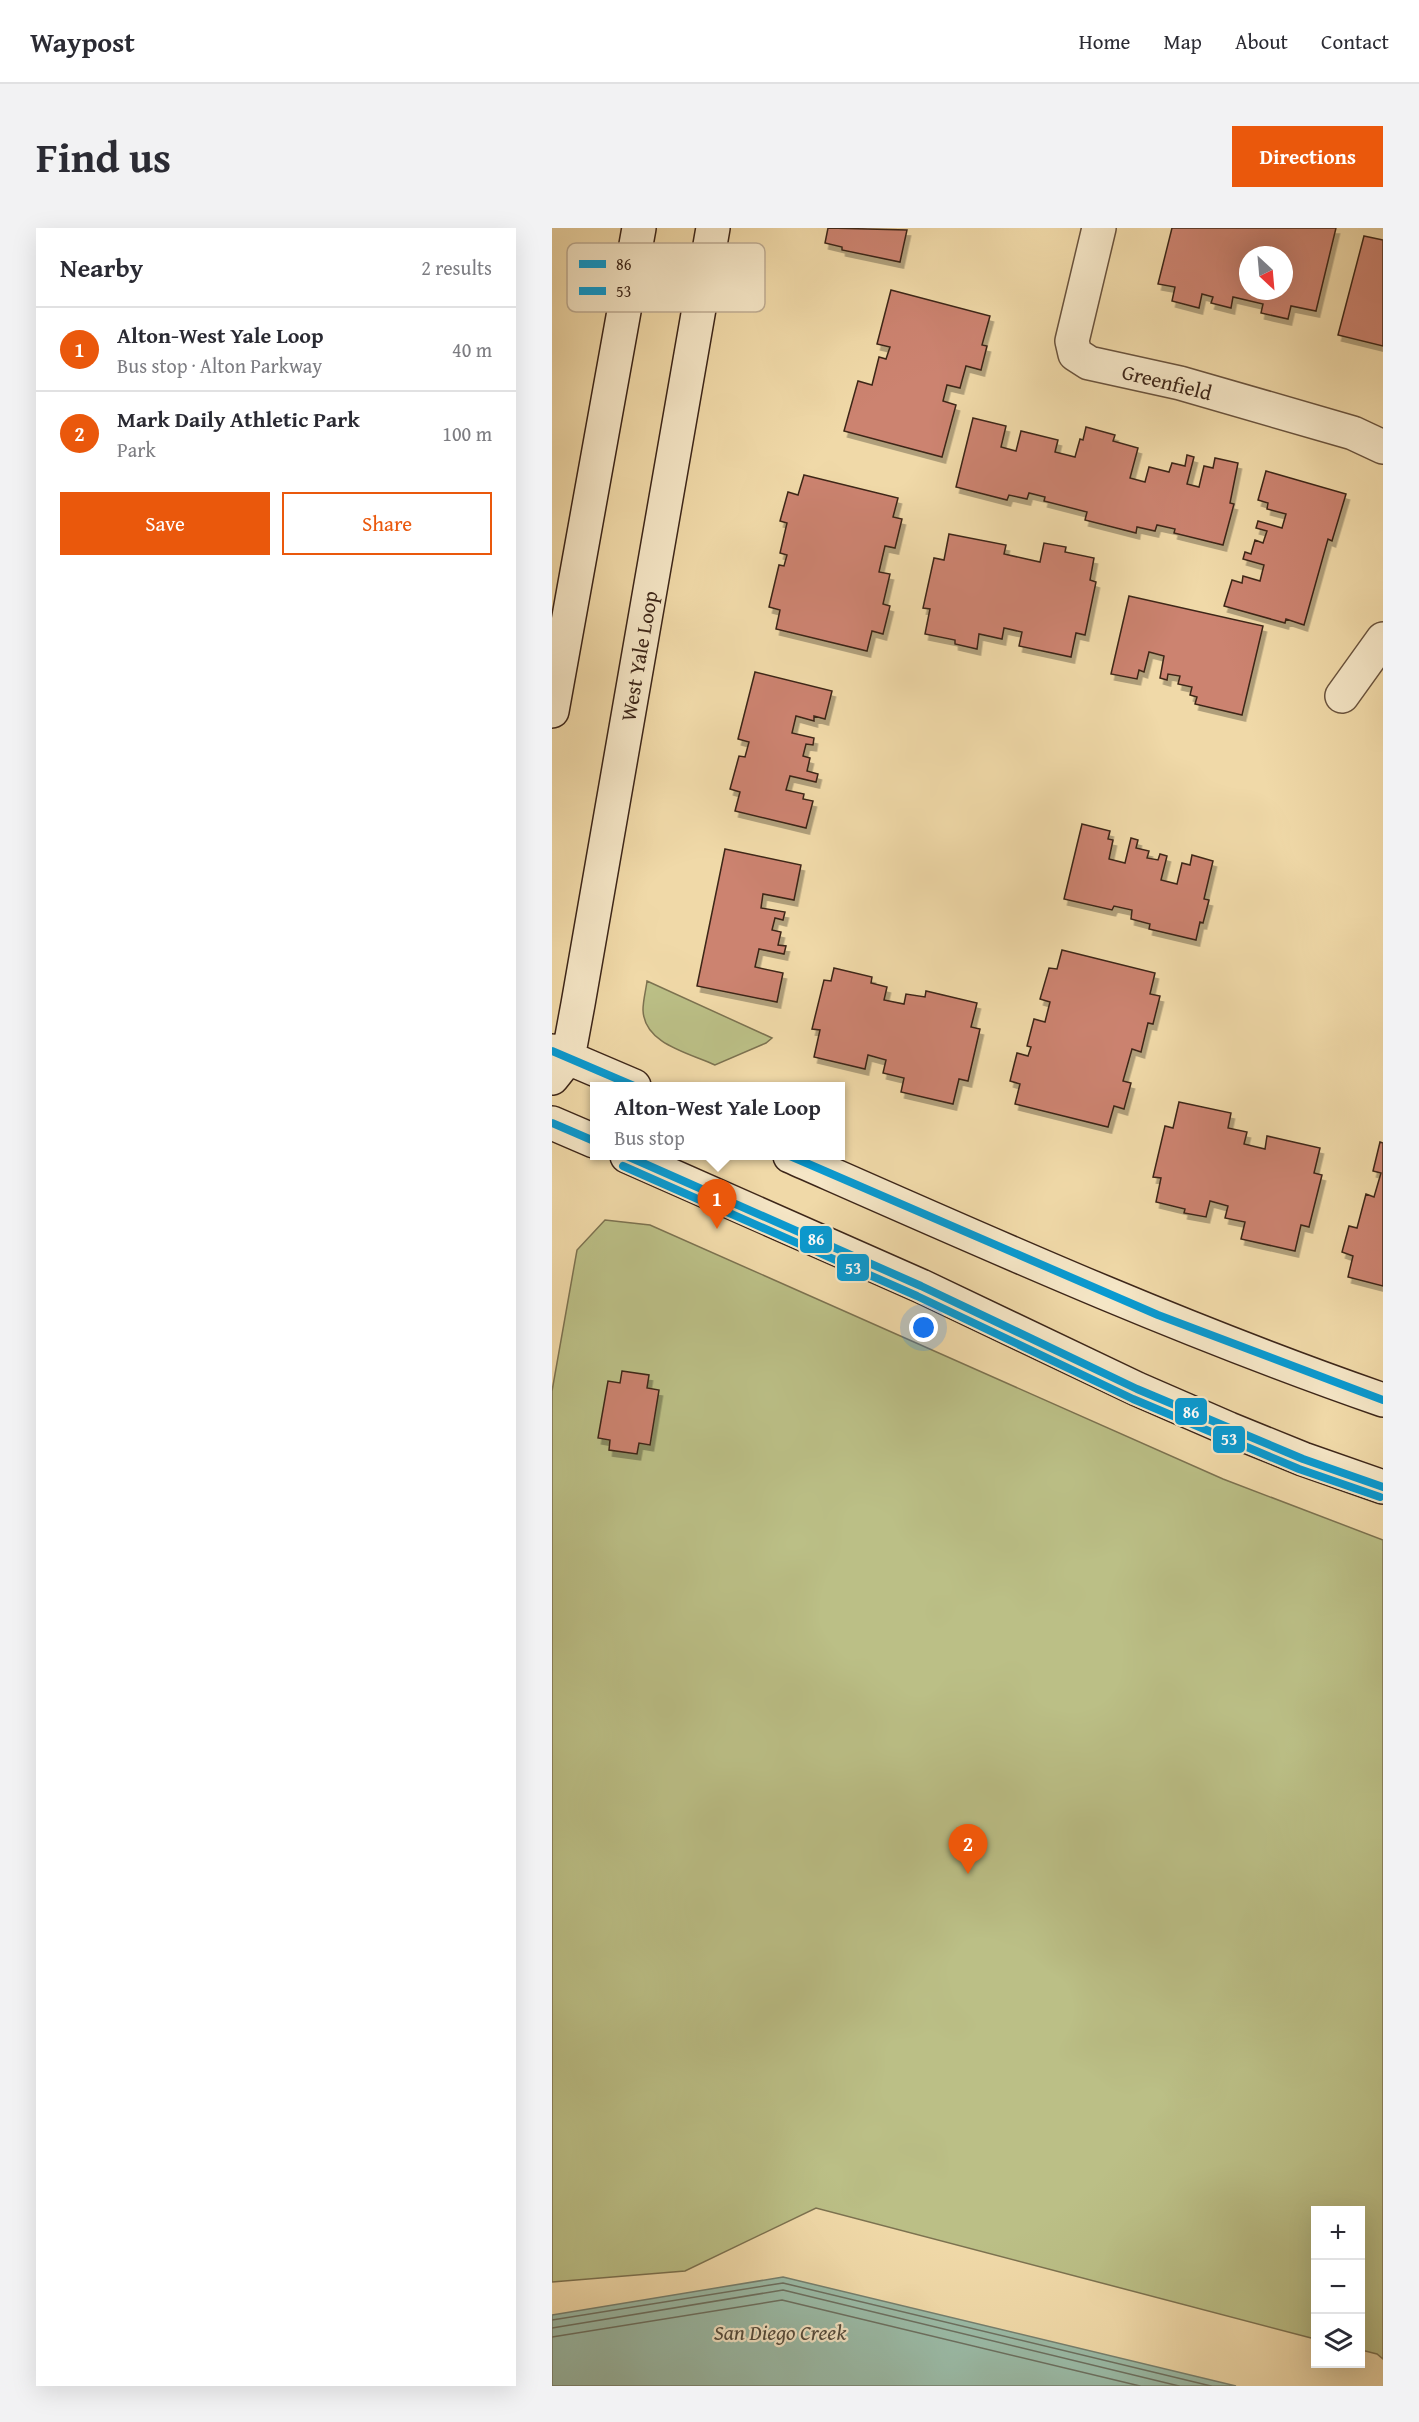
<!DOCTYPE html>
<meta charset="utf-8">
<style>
:root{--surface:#fff;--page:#f2f2f3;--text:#2b2b33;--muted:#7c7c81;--line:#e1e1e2;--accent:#ea580c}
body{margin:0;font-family:"Gentium Book Plus",serif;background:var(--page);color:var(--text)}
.controls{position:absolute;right:18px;bottom:18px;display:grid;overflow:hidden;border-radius:0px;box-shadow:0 6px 24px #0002}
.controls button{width:54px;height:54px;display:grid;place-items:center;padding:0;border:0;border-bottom:2px solid var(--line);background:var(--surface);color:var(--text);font:30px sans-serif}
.compass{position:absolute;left:687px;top:18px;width:54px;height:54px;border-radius:50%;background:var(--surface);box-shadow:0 6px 24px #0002;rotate:154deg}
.you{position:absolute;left:372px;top:1100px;width:21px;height:21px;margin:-15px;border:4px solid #fff;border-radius:50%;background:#1a73e8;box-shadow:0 0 0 9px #1a73e833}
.badge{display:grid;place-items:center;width:39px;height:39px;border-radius:50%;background:var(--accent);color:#fff;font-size:20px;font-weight:700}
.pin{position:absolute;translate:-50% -50px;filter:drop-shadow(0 2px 3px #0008)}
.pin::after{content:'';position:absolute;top:32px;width:21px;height:18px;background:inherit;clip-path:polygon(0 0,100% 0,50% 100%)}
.popup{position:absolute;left:38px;top:854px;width:255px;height:78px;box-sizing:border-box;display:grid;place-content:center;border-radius:0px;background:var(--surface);filter:drop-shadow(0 2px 4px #0005);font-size:20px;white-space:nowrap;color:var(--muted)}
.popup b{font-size:22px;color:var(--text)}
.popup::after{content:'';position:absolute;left:50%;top:100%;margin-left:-12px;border:12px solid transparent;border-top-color:var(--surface)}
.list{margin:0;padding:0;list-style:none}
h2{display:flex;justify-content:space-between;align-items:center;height:78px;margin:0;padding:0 24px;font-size:26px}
h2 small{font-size:20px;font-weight:400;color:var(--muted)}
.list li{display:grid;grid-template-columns:39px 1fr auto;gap:18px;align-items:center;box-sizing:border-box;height:84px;padding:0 24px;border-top:2px solid var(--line)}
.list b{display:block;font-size:22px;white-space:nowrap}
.list p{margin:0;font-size:20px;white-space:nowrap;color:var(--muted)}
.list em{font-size:20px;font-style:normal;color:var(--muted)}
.actions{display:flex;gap:12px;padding:18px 24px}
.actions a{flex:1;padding:14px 0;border:2px solid var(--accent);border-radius:0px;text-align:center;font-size:21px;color:var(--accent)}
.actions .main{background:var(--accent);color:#fff}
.icon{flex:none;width:33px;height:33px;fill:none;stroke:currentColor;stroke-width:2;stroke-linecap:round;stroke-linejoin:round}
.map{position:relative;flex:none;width:831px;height:2158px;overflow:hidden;border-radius:0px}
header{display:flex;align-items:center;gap:36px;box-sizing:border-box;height:84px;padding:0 30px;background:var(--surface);border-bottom:2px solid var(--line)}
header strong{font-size:28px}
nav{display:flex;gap:33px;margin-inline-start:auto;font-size:21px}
.intro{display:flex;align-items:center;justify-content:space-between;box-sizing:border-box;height:144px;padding:0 36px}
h1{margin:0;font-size:42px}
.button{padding:15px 27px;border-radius:0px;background:var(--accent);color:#fff;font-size:21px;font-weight:700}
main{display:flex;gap:36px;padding:0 36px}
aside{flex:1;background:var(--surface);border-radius:0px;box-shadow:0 6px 24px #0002}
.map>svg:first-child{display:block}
</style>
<header>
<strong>Waypost</strong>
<nav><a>Home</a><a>Map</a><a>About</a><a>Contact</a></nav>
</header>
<div class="intro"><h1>Find us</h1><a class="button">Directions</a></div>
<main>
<aside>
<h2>Nearby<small>2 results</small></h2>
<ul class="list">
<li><span class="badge">1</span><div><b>Alton-West Yale Loop</b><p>Bus stop · Alton Parkway</p></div><em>40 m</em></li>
<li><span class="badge">2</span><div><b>Mark Daily Athletic Park</b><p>Park</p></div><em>100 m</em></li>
</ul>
<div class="actions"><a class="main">Save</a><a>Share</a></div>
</aside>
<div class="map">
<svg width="831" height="2158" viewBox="0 0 831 2158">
<defs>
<filter id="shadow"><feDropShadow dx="3.5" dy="6" stdDeviation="0" flood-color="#0004"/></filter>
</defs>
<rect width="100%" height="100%" fill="#f0d9a8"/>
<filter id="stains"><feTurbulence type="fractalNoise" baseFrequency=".00333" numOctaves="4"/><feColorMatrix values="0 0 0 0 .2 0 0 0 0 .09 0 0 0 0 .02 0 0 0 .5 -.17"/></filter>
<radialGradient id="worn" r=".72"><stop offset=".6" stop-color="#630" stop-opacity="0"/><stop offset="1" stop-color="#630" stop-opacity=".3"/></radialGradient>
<path fill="#bbbf86" stroke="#7c7250" stroke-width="1.5" d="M95,753L220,810L214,815L163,837C137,825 92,816 91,782C91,772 94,762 95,753Z
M53,992L98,997L671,1251L831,1312V2131L825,2126L809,2122L808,1982H764L763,2111L264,1980L133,2043L0,2054V1163L25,1022Z"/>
<path fill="#9abaa6" stroke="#757f6e" stroke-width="1.5" d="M231,2049L684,2158H0V2087Z"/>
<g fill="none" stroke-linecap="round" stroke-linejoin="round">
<path stroke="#6c7060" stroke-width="1.5" d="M0,2092L231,2055L659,2158
M0,2100L231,2062L627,2158
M0,2109L230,2072L588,2158"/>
</g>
<path fill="#cc8370" stroke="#3d2619" stroke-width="1.5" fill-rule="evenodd" filter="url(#shadow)" d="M276,0L355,2L348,34L290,22V19L273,15Z
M620,0H784L764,83L739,78L736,91L709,85L711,76L681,69L679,80L659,75L661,69L650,66L647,80L620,73L623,59L606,56ZM696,27H732V63H696Z
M812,8L831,12V118L786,107Z
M339,62L438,88L430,117L435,118L429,142L414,138L408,160L395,157L391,173L404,177L390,229L292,203L306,153L320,157L327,129L334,131L338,119L325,116Z
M421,190L454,198L449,219L464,223L469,203L506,212L503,224L523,229L528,211L531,212L534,199L563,207L561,213L586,220L578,250L593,254L597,239L617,244L620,235L633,238L635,227L642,229L635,256L647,259L652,238L661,240L663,230L686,235L678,275L682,276L671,317L622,305L623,301L605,297L603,303L585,299L584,305L533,292L535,284L492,273L493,269L477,265L475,271L457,267L455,272L404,259Z
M714,243L794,266L780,313L776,311L752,397L734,391L733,395L672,378L680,352L690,355L691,348L708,353L712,337L691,331L693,324L699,326L703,312L711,315L715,303L704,300L706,293L730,300L734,286L715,281L716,275L706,272Z
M252,247L346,270L341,289L350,291L343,320L333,318L327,344L338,346L331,376L338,378L331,406L320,403L315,423L224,401L228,382L217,379L227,337L232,338L235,327L228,325L235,295L228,293L236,264L246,267Z
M397,306L454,317L452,326L488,334L492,315L514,319L513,324L542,330L538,352L544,354L533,407L524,405L519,429L467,418L470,404L452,400L450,411L427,406L425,421L403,416V412L373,406L378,381L371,380L382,330L392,332Z
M577,368L711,398L690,487L643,476L645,469L638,467L640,459L626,456L628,448L616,446L615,452L608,450L612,428L597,424L592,444L587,442L585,451L559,446Z
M203,444L280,463L273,491L262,488V493L244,488L240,505L262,510L261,517L254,516L251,528L258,530L255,543L266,546L264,554L238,548L234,562L252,566L251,571L261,573L254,600L183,583L188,564L178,561L187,528L193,529L197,514L186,511Z
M530,596L558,603L556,611L561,612L557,631L573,635L579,610L586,612L584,620L597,623L595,630L606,632L608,626L615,628L609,652L625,656L630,635L638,637L640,627L661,633L652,671L657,672L651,695L648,694L644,712L597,701L598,696L579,691L580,682L562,678L560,682L512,671Z
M173,621L249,637L242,672L211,666L209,680L233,684L231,692L223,690L220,702L229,704L226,717L234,718L232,726L207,721L203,739L231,745L225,774L145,758Z
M510,722L603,745L598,766L608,768L601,796L596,795L589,824L580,821L571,853L579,855L572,881L562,878L556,899L463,876L468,856L458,853L465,825L476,828L479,819L475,818L482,791L493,794L498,774L488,771L497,740L505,741Z
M282,740L320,749L319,755L335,759L332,772L352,776L354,766L373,769L374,763L425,775L419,799L428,801L416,853L407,851L401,876L349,864L352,850L331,845L334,832L316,827L313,841L262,829L268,802L260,801L272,752L279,753Z
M627,874L679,885L676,900L695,904L692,916L713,921L715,908L768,920L762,945L770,947L757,999L749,997L743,1023L689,1011L693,994L673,990L676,978L658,973L654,989L632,985L633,981L604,974L609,950L601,949L613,898L621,900Z
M828,914L831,915V1058L796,1049L801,1028L790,1024L797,998L805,1000L814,966L822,969L829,945L821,943Z
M70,1143L97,1147L95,1160L107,1162L98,1217L87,1215L85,1226L57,1222L58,1212L46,1210L56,1153L68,1155Z"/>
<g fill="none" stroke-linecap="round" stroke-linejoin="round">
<g stroke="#6a533d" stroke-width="36">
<path id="minor" d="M547,0L520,113L523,126L537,135L628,155L801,205L831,219
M790,468L831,411"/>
</g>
<g stroke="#3d2619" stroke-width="36">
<path id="secondary" d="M0,483L87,0
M0,823L82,858
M0,850L16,830L26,776L161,0
M0,895L42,913
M75,928L369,1058L585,1161L677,1201L751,1231L831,1259
M238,928C433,1014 629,1102 831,1172"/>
</g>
<use href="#minor" stroke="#f5e6c6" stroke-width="33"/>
<use href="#secondary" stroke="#f5e6c6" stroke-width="33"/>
<g stroke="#f5e6c6" stroke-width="12">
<path id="bus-1" d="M0,823L82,858
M0,895L42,913
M75,928L369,1058L585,1161L751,1231L831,1259
M238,928L606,1087L831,1172"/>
</g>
<g stroke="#f5e6c6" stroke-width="12">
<path id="bus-2" d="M71,938L365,1068L581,1171L747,1241L828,1269"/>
</g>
<use href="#bus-1" stroke="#099ad1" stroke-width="8"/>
<use href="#bus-2" stroke="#099ad1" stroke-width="8"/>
</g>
<g text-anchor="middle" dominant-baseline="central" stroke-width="4.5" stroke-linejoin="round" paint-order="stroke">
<g font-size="21" fill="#3d2619" stroke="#f5e6c6">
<text transform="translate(615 154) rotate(14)">Greenfield</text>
<text transform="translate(87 428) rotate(-80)">West Yale Loop</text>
</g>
<g font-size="22" font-style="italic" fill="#544b3c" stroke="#f5e6c6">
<text x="228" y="2104">San Diego Creek</text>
</g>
</g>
<rect x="15" y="15" width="198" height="69" rx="9" fill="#f5e6c6" stroke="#beac92" stroke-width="1.5"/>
<rect x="27" y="32" width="27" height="8" fill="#099ad1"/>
<rect x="27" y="59" width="27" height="8" fill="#099ad1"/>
<g font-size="16" fill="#3d2619">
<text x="64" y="42">86</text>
<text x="64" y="69">53</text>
</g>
<g stroke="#f5e6c6" stroke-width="2">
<rect x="247" y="997" width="34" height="29" rx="6" fill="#099ad1"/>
<rect x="284" y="1025" width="34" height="29" rx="6" fill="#099ad1"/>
<rect x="622" y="1169" width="34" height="29" rx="6" fill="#099ad1"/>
<rect x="660" y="1197" width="34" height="29" rx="6" fill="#099ad1"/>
</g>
<g font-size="16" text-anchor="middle" font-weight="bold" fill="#fff">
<text x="264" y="1017">86</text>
<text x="301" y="1046">53</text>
<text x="639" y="1190">86</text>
<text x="677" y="1217">53</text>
</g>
<rect width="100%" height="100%" filter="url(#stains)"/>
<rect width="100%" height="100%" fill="url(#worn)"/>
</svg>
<div class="controls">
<button>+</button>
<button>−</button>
<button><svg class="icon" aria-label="layers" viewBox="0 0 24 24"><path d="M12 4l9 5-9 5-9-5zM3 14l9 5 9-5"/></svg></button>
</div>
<svg class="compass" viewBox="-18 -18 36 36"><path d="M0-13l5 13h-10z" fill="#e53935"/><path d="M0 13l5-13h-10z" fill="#7c7c81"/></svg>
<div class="you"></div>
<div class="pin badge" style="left:165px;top:1001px">1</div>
<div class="popup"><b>Alton-West Yale Loop</b>Bus stop</div>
<div class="pin badge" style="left:416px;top:1646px">2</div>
</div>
</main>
